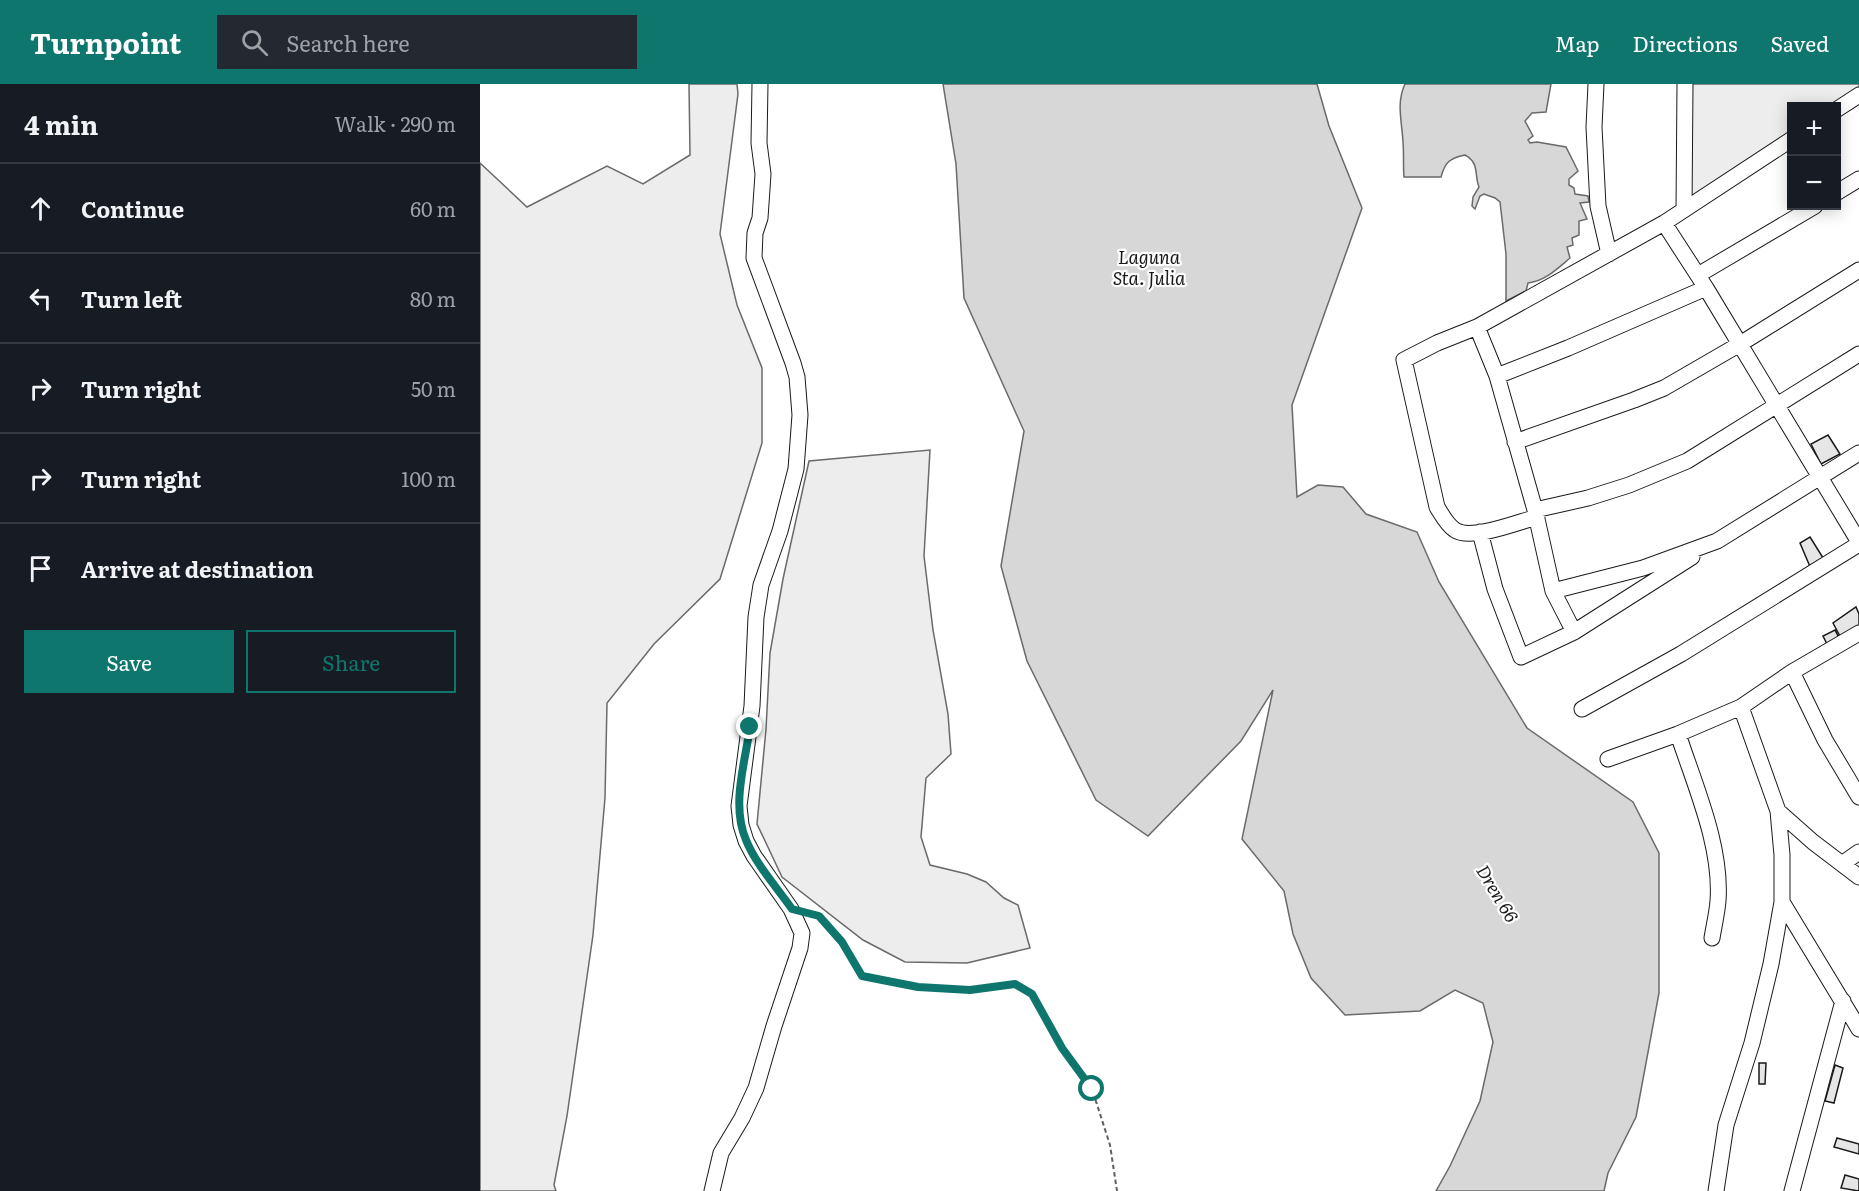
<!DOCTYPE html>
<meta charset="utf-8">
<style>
:root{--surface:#171b24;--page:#242831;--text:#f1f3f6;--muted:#9ea1a6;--line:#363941;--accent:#0f766e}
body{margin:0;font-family:Literata,serif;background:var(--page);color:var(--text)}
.controls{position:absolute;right:18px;top:18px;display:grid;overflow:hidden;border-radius:0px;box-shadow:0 3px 15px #0003}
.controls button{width:54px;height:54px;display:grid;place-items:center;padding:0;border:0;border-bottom:2px solid var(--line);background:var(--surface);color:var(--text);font:30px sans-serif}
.stop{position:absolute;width:18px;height:18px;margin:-14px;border:4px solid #0f766e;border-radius:50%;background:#fff}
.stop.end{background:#0f766e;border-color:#fff;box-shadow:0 2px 6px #0008}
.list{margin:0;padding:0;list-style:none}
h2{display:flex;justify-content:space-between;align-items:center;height:78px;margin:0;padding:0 24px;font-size:26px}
h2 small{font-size:20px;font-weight:400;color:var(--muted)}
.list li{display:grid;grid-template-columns:39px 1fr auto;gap:18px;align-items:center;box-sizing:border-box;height:90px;padding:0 24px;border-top:2px solid var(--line)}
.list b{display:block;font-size:22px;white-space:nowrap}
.list em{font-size:20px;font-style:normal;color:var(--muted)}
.actions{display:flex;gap:12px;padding:18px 24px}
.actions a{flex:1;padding:14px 0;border:2px solid var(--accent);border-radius:0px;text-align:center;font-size:21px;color:var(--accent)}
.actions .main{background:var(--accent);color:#fff}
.icon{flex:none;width:33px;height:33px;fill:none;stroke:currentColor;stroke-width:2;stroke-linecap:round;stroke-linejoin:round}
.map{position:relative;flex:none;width:1379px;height:1107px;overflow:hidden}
header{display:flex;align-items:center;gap:36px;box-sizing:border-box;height:84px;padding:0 30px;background:var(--accent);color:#fff}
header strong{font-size:28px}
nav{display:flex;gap:33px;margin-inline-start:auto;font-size:21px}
.search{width:420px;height:54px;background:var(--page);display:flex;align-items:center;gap:15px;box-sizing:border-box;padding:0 21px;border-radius:0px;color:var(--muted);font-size:22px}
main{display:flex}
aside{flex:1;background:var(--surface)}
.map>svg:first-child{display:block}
</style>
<header>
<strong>Turnpoint</strong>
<div class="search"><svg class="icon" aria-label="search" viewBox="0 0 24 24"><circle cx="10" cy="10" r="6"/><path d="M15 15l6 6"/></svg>Search here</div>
<nav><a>Map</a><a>Directions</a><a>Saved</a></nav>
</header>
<main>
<aside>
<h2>4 min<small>Walk · 290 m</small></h2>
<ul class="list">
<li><svg class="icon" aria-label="ahead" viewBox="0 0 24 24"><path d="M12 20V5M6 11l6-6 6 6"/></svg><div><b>Continue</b></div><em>60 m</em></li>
<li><svg class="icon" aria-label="left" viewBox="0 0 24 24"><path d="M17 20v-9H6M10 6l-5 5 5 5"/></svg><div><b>Turn left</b></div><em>80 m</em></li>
<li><svg class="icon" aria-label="right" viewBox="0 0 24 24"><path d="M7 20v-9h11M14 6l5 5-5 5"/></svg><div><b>Turn right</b></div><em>50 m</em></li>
<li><svg class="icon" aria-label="right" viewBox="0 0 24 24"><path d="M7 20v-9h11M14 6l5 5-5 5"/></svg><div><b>Turn right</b></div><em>100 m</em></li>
<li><svg class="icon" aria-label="arrive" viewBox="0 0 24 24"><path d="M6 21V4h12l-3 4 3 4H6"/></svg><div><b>Arrive at destination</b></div></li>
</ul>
<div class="actions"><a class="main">Save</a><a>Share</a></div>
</aside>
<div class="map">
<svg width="1379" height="1107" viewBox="0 0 1379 1107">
<rect width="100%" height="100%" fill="#fff"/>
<path fill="#ededed" stroke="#6a6a6a" stroke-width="1.5" d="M209,0H257L258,10L240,150L257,221L282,284V359L240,495L174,560L127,619L125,714L113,851L87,1032L74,1101L76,1107H0V79L47,123L127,82L163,100L210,71Z
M1209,0H1379V5L1352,22H1312L1311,49L1209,118Z
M450,366L444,472L453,546L468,630L471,670L446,694L441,753L450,781L487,790L506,798L524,814L538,821L550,864L487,879L425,878L383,856L302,793L277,740L286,645L290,569L303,495L329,377Z"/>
<path fill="#d7d7d7" stroke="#6a6a6a" stroke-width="1.5" d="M463,0H837L849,42L882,124L812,321L817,413L838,401L863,403L886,430L937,448L959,498L1047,644L1153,718L1179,769V909L1156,1033L1128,1089L1124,1107H956L970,1082L1000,1017L1013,958L1003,919L975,906L940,927L865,931L831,894L813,850L804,807L762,755L793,606L761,657L668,752L616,716L547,577L521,482L544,347L484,214L476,80Z
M925,0H1071L1066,28L1052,29L1045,37L1053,52L1048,56L1050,59L1057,58L1086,63L1098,87L1089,95V101L1094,104L1095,110L1108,112L1109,118L1100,119L1107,135L1099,137V151L1092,154L1093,161L1087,163L1090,174C1077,185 1065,197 1048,199L1046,207L1026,217V170L1020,118L1015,114L1004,110L1000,112L995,125L992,122L993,113L999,103C994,91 1000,79 985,71C970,74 965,78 961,93H924C923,81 924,70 923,58C922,38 916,19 925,0Z"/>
<path fill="#e6e6e6" stroke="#1a1a1a" stroke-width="1.5" d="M1348,351L1360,370L1341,380L1331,360Z
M1330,453L1345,477L1331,485L1320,459Z
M1376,523L1379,530V544L1362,556L1353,539Z
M1355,546L1359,554L1347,560L1343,552Z
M1279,979H1286L1285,1000H1279Z
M1355,981L1363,984L1354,1019L1345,1017Z
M1357,1054L1379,1060V1070L1354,1063Z
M1365,1091L1379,1095V1107L1361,1104Z"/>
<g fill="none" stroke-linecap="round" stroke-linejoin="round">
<g stroke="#1a1a1a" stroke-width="17">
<path id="minor" d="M1116,0L1114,43L1118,122L1129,170
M1356,26L1379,11
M1356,109L1379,95
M1204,126L1205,0
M1184,139L1226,204L1379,458
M1218,191L1335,122
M997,243L1017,292L1055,426L1073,507L1094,548L1041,573L1015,505L1000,448
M1017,292L1088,264L1226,204
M1035,358L1154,316L1184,304L1260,260L1379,186
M1055,426L1108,414L1149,401L1207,377L1379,270
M1057,433C1038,438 991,457 975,446C967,441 962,431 957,423L924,276L957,259L997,243L1184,139L1312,55
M1073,507L1163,484L1237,457L1379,369
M1094,548L1212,473
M1312,588L1345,656L1379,713
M1102,625L1201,570L1379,460
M1198,650C1215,702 1242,762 1238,817C1237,829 1234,842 1232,854
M1128,675L1198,650L1261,623L1312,588L1379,549
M1298,727L1333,758L1379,793
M1362,780L1379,768
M1302,818L1379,945
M232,1107L241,1069L262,1034L276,1004L294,942L320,864L322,849L311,825L274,772L266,757L261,741L259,722L272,622L276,533L281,501L300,447L316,385L320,331L317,293L313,279L274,174L275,149L280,134L283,90L279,59L280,0
M1236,1107L1246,1041L1272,959L1291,880L1302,818V771L1298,727L1261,623
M1312,1107L1363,917"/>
</g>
<path stroke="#5f5f5f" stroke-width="2" stroke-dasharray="4.5 3" stroke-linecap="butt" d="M329,830L339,832L362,858L382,892L438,903L490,906L535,900L552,910L582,964L612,1005L630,1061L637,1107"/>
<use href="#minor" stroke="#fff" stroke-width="15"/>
</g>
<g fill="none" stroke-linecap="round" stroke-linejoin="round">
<path stroke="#0f766e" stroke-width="8" d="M270,643C265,679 251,721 266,756C275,779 298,805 312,825L339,832L362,858L382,892L438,903L490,906L535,900L552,910L582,964L612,1005"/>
</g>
<g text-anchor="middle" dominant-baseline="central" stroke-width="4.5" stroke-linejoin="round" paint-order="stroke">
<g font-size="18" font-style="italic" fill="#1a1a1a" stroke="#fff">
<text x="669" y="172">Laguna<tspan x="669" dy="21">Sta. Julia</tspan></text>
<text transform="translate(1018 809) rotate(59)">Dren 66</text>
</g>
</g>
</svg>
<div class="controls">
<button>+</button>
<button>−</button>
</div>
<div class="stop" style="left:612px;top:1005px"></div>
<div class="stop end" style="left:270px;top:643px"></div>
</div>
</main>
